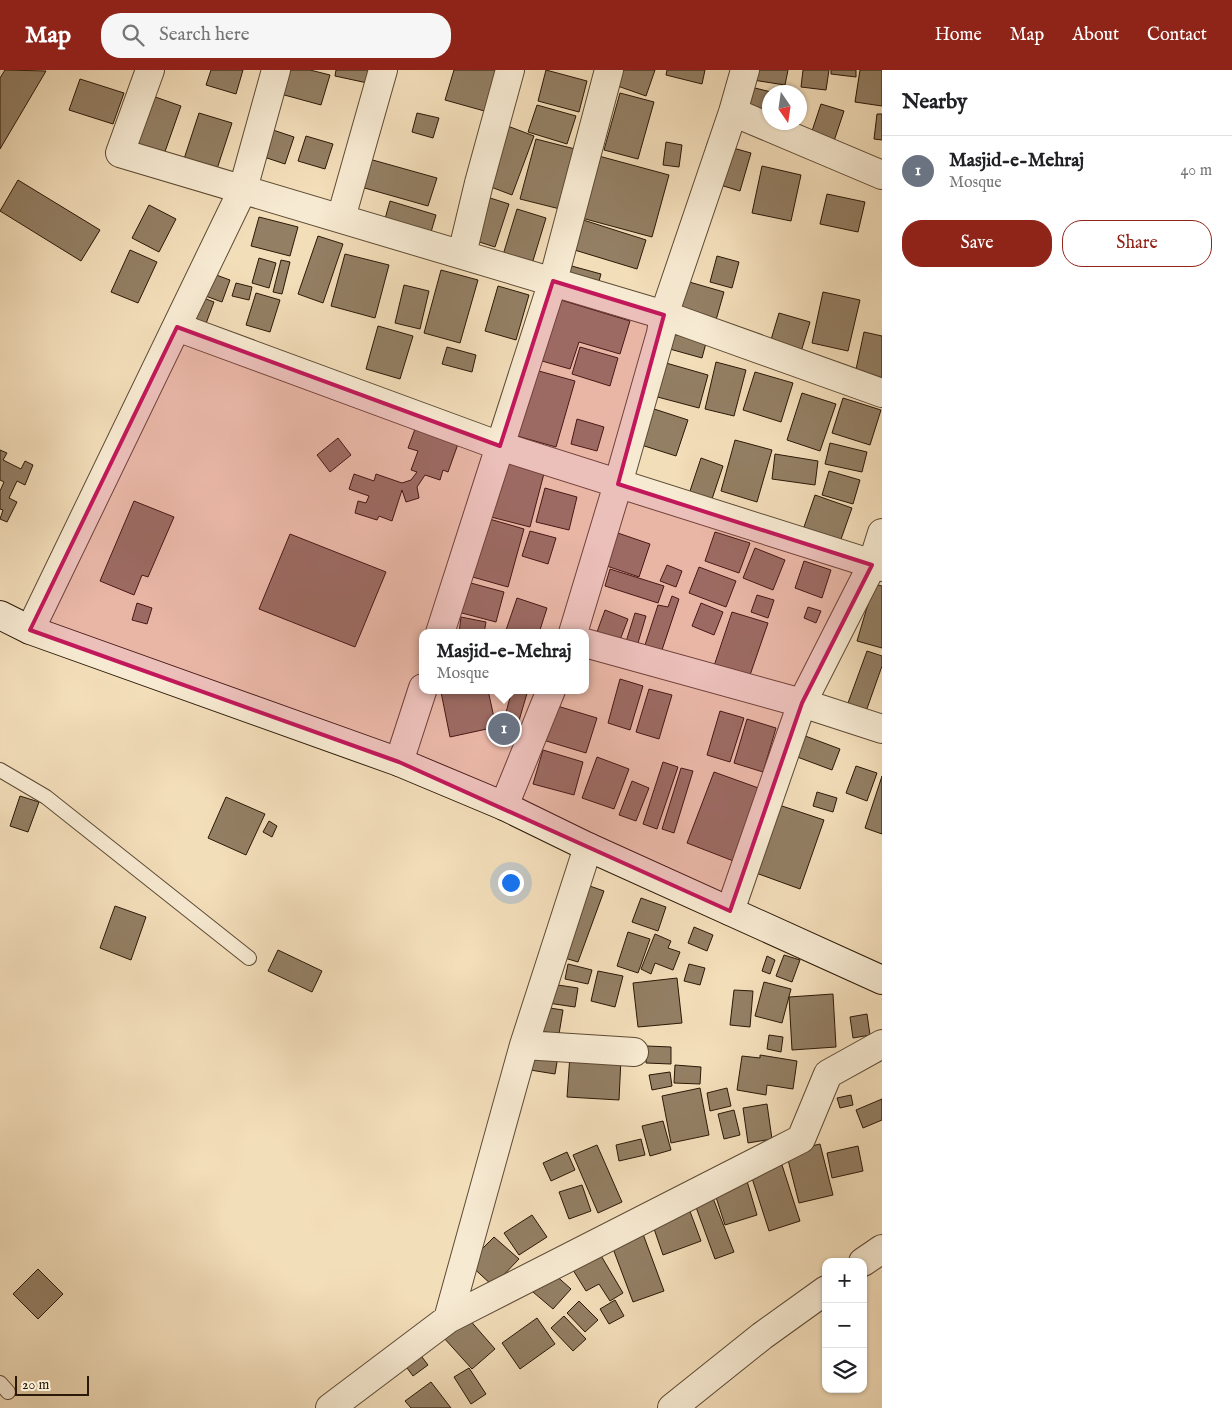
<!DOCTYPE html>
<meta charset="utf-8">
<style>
:root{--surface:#fff;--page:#f6f6f6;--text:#202124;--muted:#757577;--line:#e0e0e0;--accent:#8f2418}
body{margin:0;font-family:"IM FELL English",serif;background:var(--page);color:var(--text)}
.controls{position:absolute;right:15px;bottom:15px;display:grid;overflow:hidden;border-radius:10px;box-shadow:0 1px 4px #0004}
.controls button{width:45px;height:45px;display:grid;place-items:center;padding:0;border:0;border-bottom:1px solid var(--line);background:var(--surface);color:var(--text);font:25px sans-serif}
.compass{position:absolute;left:762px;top:15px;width:45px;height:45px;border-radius:50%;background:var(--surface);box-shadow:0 1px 4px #0004;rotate:167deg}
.scale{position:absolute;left:15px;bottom:12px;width:74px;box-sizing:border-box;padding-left:5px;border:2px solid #2b1806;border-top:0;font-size:14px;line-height:18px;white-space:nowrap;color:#2b1806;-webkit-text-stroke:4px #f7ead2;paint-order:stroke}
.you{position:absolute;left:510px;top:812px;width:18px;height:18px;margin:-12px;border:4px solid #fff;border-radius:50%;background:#1a73e8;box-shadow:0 0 0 8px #1a73e833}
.badge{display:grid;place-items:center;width:32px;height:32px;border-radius:50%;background:var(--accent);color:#fff;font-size:16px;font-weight:700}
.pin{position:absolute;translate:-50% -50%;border:2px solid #fff;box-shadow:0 1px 5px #0006}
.popup{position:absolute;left:419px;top:559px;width:170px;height:65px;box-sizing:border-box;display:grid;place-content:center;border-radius:10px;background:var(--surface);filter:drop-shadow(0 1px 4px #0005);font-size:16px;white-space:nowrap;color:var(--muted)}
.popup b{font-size:19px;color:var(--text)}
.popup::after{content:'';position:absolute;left:50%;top:100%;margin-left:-10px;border:10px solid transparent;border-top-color:var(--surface)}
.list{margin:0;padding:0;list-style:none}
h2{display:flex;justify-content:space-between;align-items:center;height:65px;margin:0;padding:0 20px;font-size:21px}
h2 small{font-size:16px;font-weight:400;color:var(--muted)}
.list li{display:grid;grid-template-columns:32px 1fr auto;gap:15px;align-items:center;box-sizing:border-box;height:70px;padding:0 20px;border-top:1px solid var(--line)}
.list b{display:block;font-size:19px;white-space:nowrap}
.list p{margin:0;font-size:16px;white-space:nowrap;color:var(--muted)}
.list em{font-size:16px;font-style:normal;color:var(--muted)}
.actions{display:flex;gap:10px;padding:15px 20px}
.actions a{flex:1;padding:11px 0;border:1px solid var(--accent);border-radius:20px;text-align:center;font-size:18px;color:var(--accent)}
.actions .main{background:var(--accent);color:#fff}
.icon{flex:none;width:28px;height:28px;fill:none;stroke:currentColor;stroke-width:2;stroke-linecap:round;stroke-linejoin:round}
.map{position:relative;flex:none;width:882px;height:1338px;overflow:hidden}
header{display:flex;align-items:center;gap:30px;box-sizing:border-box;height:70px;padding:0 25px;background:var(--accent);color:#fff}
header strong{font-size:24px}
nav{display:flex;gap:28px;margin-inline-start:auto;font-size:18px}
.search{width:350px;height:45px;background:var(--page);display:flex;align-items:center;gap:12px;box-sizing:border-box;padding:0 18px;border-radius:20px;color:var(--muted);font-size:19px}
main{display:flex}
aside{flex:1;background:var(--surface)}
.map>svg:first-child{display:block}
</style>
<header>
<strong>Map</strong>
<div class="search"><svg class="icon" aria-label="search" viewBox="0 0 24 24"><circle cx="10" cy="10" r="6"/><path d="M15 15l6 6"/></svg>Search here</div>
<nav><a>Home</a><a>Map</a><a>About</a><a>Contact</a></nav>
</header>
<main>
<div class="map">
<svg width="882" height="1338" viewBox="0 0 882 1338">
<rect width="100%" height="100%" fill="#f3deba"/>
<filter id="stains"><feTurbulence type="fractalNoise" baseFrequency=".004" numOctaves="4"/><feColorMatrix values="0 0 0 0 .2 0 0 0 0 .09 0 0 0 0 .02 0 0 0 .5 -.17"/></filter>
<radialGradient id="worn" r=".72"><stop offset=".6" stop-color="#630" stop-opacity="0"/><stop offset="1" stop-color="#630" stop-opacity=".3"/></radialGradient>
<path fill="#937f64" stroke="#2b1806" d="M5,0L46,1L0,79V8Z
M211,0H243L236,24L206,15Z
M284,0H310L330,5L321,35L277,23Z
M336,0H376L372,14L335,6Z
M454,0H500L488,42L445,30Z
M546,0L587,11L579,42L538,31Z
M616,0H655L646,26L612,14Z
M667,0H705L702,14L666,5Z
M755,0H788L785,15L753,10Z
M803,0H829L826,20L801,17Z
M831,0H856V7L831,4Z
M860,0H882V36L855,32Z
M80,9L124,23L113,54L69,40Z
M747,16L771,22H770V50L739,42Z
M144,23L181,36L161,93L124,80Z
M620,23L654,32L638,89L604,80Z
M821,34L844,41L832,77L809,70Z
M537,35L576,46L567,74L528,62Z
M199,43L232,53L215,105L182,95Z
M417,43L439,48L433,68L412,62Z
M877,44H882V70L874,69Z
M258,55L294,67L285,94L249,82Z
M505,55L534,66L512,125L483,114Z
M306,66L333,74L325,99L298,91Z
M536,69L575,79L560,139L520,129Z
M708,71L751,83L740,121L697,108Z
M666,72L682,75L679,97L663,95Z
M595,85L669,105L652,167L578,147Z
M362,87L437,108L428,136L354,115Z
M762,96L801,105L791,151L752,143Z
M18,110L100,160L81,191L0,141Z
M827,124L865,132L858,162L820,154Z
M487,127L509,134L495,177L473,170Z
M390,131L436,145L429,169L383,156Z
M149,135L176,149L159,182L132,168Z
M517,139L546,148L532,194L503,185Z
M259,147L298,157L290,186L251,176Z
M577,148L646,170L637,199L568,178Z
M318,166L343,174L323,233L298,224Z
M130,180L157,192L138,233L111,222Z
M345,184L389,195L375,248L331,236Z
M717,186L739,192L732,218L710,212Z
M259,188L276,193L269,218L252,213Z
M281,190L290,192L282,224L273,222Z
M568,195L601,204L597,218L564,209Z
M197,198L230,210L222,232L189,220Z
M441,200L478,210L460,273L424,263Z
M672,207L724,222L714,257L662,241Z
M236,213L252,217L249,230L232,226Z
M404,215L429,221L420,259L395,253Z
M498,216L529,225L516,270L485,261Z
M180,219L214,232L204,259L170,246Z
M823,222L860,230L848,281L812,273Z
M256,223L280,230L270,262L246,255Z
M561,230L630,251L620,284L579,272L570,299L542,291Z
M779,243L810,252L801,282L770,273Z
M378,256L413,266L400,309L366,299Z
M663,261L706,273L702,288L659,276Z
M864,262L882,266V310L855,304Z
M447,277L476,285L472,302L442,294Z
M580,277L618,288L610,316L572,304Z
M659,291L708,305L699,338L650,325Z
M716,292L746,300L734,346L705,339Z
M528,298L575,311L556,377L510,364Z
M755,302L793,313L781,352L743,340Z
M802,323L836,334L820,381L787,370Z
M843,328L881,340L870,375L832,363Z
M648,337L688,350L676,386L635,373Z
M577,349L604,357L597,381L571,374Z
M415,359L458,374L448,402L443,400L440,410L425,405L417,417L419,428L406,432L402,420L392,451L379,446L377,450L355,443L358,431L366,433L369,426L349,419L354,404L374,411L376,404L402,413L411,410L417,402L411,400L418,381L408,378Z
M338,368L351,385L330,402L317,385Z
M735,370L772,380L757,432L721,421Z
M830,373L867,382L862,402L825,394Z
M0,380L7,383L3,390L21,399L25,391L33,395L25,415L17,411L9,428L17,432L7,452L0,449L3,440L0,439V421L4,412L0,410Z
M508,382L547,392L530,457L491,447Z
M775,384L818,391L815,415L772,409Z
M701,388L723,396L711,432L689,424Z
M829,401L860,410L853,434L822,425Z
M545,418L577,427L569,460L536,452Z
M815,425L852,438L840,472L803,460Z
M134,431L174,447L148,507L142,505L134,525L100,511Z
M486,448L524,459L508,517L469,506Z
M609,460L650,474L639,507L598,493Z
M530,461L556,468L548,494L522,486Z
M715,462L750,473L739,503L705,491Z
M290,464L386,502L355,577L259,539Z
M755,478L785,490L773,520L743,508Z
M804,491L831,500L822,528L795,518Z
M667,495L682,501L676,517L660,511Z
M699,497L736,511L726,537L689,523Z
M610,499L664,516L658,533L605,516Z
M467,512L504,522L496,552L458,542Z
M874,514L882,516V578L857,571Z
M757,525L774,530L768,548L751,542Z
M672,526L679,529L660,586L625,575L635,543L646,546L638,573L645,575L658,535L668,537Z
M517,528L547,538L539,563H505Z
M137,533L152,538L147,554L132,550Z
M701,533L723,542L714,565L692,556Z
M808,537L821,541L816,553L804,548Z
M605,540L628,549L620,570L597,562Z
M732,542L768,553L749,608L714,596Z
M461,547L486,552L484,563H459Z
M867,581L882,586V596L863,650L844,644Z
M620,609L643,616L630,660L608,653Z
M649,619L672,625L659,669L636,662Z
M447,620H488L496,657L450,667L441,622Z
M512,620H528L518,654L504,650Z
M554,635L597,648L586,683L543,670Z
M720,641L744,648L730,692L707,685Z
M747,649L776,658L763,702L734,693Z
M800,664L840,679L832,700L792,685Z
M543,680L583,692L574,725L533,714Z
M597,687L629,699L614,739L582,728Z
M663,692L678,697L657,759L643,754Z
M856,696L877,703L867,731L846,723Z
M681,698L693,701L674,763L662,759Z
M714,702L764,720L736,792L687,773Z
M882,706V764L865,758Z
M632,711L649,718L636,751L619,745Z
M817,722L837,728L833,742L813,736Z
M20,726L39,732L28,762L10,756Z
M226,727L265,744L246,785L208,768Z
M779,735L824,750L800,819L756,803Z
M269,751L277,756L272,767L263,762Z
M584,814L604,821L578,892L558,886Z
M641,828L666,837L658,861L632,852Z
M115,836L146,847L131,890L100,878Z
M694,857L713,865L707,881L688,873Z
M628,862L650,869L638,903L617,896Z
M655,864L671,871L668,878L680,882L673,900L655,893L651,904L641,899Z
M278,880L322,901L312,922L268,901Z
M784,885L800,890L792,912L776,906Z
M767,886L775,890L770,904L762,901Z
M568,894L592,900L588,914L565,909Z
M689,894L705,898L700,915L684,911Z
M598,901L623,906L615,937L591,931Z
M677,908L682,953L638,957L633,913Z
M764,912L791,919L782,953L755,946Z
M551,914L578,918L575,937L548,933Z
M734,920L753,921L750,957L730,955Z
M833,924L836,977L792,980L789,927Z
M543,937L563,940L559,964L539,961Z
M867,944L870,965L853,968L850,947Z
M769,965L783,967L781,982L767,979Z
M647,976L671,977V994L646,993Z
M527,981L558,986L555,1004L524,999Z
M570,985L621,988L619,1030L567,1027Z
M760,985L797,991L793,1019L767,1015L766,1025L737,1020L742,986L760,988Z
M675,995L701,997L700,1014L674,1013Z
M670,1002L672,1016L652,1020L649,1005Z
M700,1018L709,1065L671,1073L662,1026Z
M727,1018L731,1036L710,1041L707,1023Z
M851,1025L853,1035L840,1038L837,1028Z
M882,1029V1050L863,1058L856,1040Z
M767,1034L772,1069L748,1073L743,1038Z
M734,1040L740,1065L724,1069L718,1044Z
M663,1051L671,1080L650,1086L642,1056Z
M641,1069L645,1085L619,1091L616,1075Z
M820,1074L833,1125L799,1133L786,1082Z
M597,1075L622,1132L598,1143L573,1085Z
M858,1076L863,1101L832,1108L827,1083Z
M567,1082L575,1100L551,1111L543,1093Z
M782,1095L800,1151L769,1161L751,1105Z
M747,1111L757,1145L725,1155L714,1121Z
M582,1115L591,1141L569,1149L559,1122Z
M711,1123L734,1182L715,1189L693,1129Z
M688,1136L701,1171L663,1185L651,1150Z
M532,1145L547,1167L519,1185L504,1163Z
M643,1164L664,1221L633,1232L612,1176Z
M494,1167L519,1189L493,1216L468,1193Z
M600,1184L623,1223L610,1231L599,1214L586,1221L573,1200Z
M38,1199L63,1224L38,1249L13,1224Z
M552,1202L571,1219L553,1239L533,1222Z
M615,1230L624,1246L609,1254L600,1239Z
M579,1231L598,1250L585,1262L567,1243Z
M564,1246L586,1269L573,1281L551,1258Z
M468,1248L495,1279L472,1299L444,1268Z
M537,1248L555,1274L520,1299L502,1273Z
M419,1283L428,1295L413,1306L404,1294Z
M469,1298L486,1324L471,1334L454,1307Z
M431,1312L451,1338H411L405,1331Z"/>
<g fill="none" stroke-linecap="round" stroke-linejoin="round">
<g stroke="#5d4a33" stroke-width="16">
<path id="service" d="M0,700L46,727L249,888
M0,1313L8,1322"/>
</g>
<g stroke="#5d4a33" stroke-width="30">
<path id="minor" d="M150,0L120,83L664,245L882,323
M733,42L882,105
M341,148L383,0
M462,184L479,113L510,0
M177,257L500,376L882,497
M30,560L243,119L276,0
M440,563L553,211L609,0
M573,563L618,414L661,263L664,245L733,42L745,0
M585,573L802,633L882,659
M399,692L423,618
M504,736L551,620
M730,841L802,633L872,495L882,463
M524,975L634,982
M863,1192L882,1179
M448,1249L801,1069L828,1004L882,974
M330,1338L448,1249L524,975L588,777
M672,1338L762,1266L826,1220"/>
</g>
<g stroke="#2b1806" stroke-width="30">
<path id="secondary" d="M0,545L30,560L399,692L504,736L588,777L882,910"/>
</g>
<use href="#service" stroke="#f7ead2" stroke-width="14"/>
<use href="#minor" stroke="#f7ead2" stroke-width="28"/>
<use href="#secondary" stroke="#f7ead2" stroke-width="28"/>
</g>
<path fill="#c2185b" fill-opacity="0.2" stroke="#c2185b" stroke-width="4" stroke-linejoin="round" d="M553,211L664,245L618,414L872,495L802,633L730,841L399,692L30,560L177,257L500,376Z"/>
<rect width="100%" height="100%" filter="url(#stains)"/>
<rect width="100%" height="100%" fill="url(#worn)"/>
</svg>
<div class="controls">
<button>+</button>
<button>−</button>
<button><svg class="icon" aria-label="layers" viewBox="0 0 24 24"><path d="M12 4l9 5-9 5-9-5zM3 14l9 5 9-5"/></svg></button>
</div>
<svg class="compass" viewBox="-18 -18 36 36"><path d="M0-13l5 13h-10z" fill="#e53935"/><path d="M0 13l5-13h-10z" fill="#757577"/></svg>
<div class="scale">20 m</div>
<div class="you"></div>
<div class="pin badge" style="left:504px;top:659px;background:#6b7280">1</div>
<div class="popup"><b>Masjid-e-Mehraj</b>Mosque</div>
</div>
<aside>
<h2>Nearby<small></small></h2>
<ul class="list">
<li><span class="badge" style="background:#6b7280">1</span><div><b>Masjid-e-Mehraj</b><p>Mosque</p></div><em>40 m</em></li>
</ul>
<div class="actions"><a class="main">Save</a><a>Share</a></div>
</aside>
</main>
